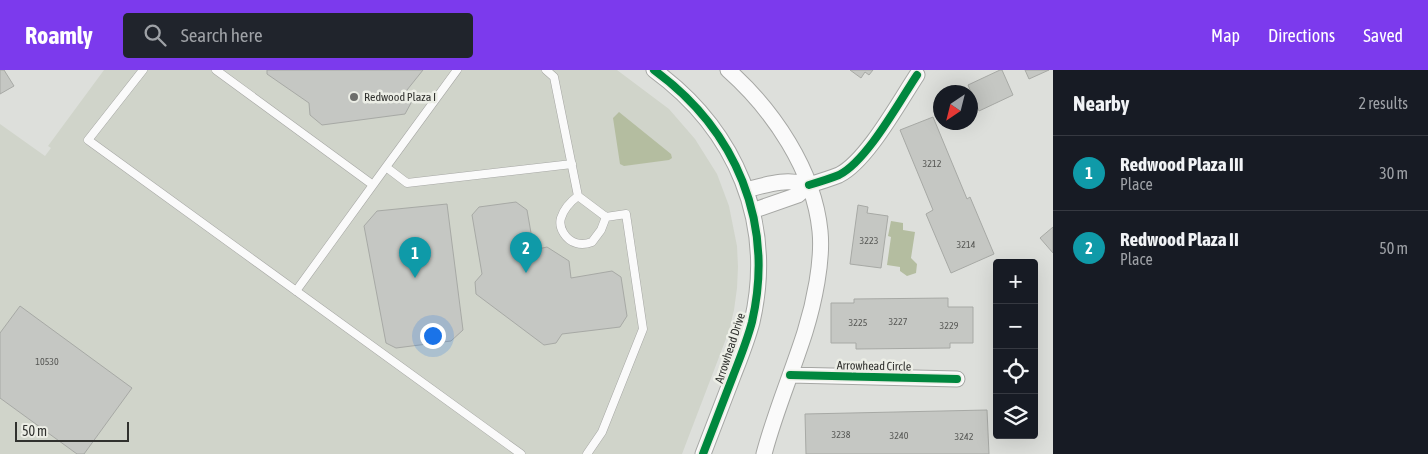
<!DOCTYPE html>
<meta charset="utf-8">
<style>
:root{--surface:#171b24;--page:#20242c;--text:#f1f3f6;--muted:#9ea1a6;--line:#363941;--accent:#7c3aed}
body{margin:0;font-family:"Asap Condensed",sans-serif;background:var(--page);color:var(--text)}
.controls{position:absolute;right:15px;bottom:15px;display:grid;overflow:hidden;border-radius:5px;box-shadow:0 5px 20px #0002}
.controls button{width:45px;height:45px;display:grid;place-items:center;padding:0;border:0;border-bottom:1px solid var(--line);background:var(--surface);color:var(--text);font:25px sans-serif}
.compass{position:absolute;left:933px;top:15px;width:45px;height:45px;border-radius:50%;background:var(--surface);box-shadow:0 5px 20px #0002;rotate:215deg}
.scale{position:absolute;left:15px;bottom:12px;width:114px;box-sizing:border-box;padding-left:5px;border:2px solid #30312e;border-top:0;font-size:14px;line-height:18px;white-space:nowrap;color:#30312e;-webkit-text-stroke:4px #eceee6;paint-order:stroke}
.you{position:absolute;left:432px;top:265px;width:18px;height:18px;margin:-12px;border:4px solid #fff;border-radius:50%;background:#1a73e8;box-shadow:0 0 0 8px #1a73e833}
.badge{display:grid;place-items:center;width:32px;height:32px;border-radius:50%;background:var(--accent);color:#fff;font-size:16px;font-weight:700}
.pin{position:absolute;translate:-50% -41px;filter:drop-shadow(0 1px 2px #0008)}
.pin::after{content:'';position:absolute;top:26px;width:18px;height:15px;background:inherit;clip-path:polygon(0 0,100% 0,50% 100%)}
.list{margin:0;padding:0;list-style:none}
h2{display:flex;justify-content:space-between;align-items:center;height:65px;margin:0;padding:0 20px;font-size:21px}
h2 small{font-size:16px;font-weight:400;color:var(--muted)}
.list li{display:grid;grid-template-columns:32px 1fr auto;gap:15px;align-items:center;box-sizing:border-box;height:75px;padding:0 20px;border-top:1px solid var(--line)}
.list b{display:block;font-size:19px;white-space:nowrap}
.list p{margin:0;font-size:16px;white-space:nowrap;color:var(--muted)}
.list em{font-size:16px;font-style:normal;color:var(--muted)}
.icon{flex:none;width:28px;height:28px;fill:none;stroke:currentColor;stroke-width:2;stroke-linecap:round;stroke-linejoin:round}
.map{position:relative;flex:none;width:1053px;height:384px;overflow:hidden}
header{display:flex;align-items:center;gap:30px;box-sizing:border-box;height:70px;padding:0 25px;background:var(--accent);color:#fff}
header strong{font-size:24px}
nav{display:flex;gap:28px;margin-inline-start:auto;font-size:18px}
.search{width:350px;height:45px;background:var(--page);display:flex;align-items:center;gap:12px;box-sizing:border-box;padding:0 18px;border-radius:5px;color:var(--muted);font-size:19px}
main{display:flex}
aside{flex:1;background:var(--surface)}
.map>svg:first-child{display:block}
</style>
<header>
<strong>Roamly</strong>
<div class="search"><svg class="icon" aria-label="search" viewBox="0 0 24 24"><circle cx="10" cy="10" r="6"/><path d="M15 15l6 6"/></svg>Search here</div>
<nav><a>Map</a><a>Directions</a><a>Saved</a></nav>
</header>
<main>
<div class="map">
<svg width="1053" height="384" viewBox="0 0 1053 384">
<rect width="100%" height="100%" fill="#dddfdb"/>
<path fill="#d0d4ca" d="M104,0H617L669,39L695,69L717,104L729,136L737,176L738,197L737,218L734,240L729,261L682,384H0V54L45,86L51,78L48,76Z"/>
<path fill="#b4bda0" d="M619,42L671,84L672,88L669,90L624,96L620,94L613,48Z
M891,151L903,153V160L915,162L911,188L917,194L916,203L907,206L900,201V197L887,195L891,167L888,166Z"/>
<path fill="#c5c7c3" stroke="#a7a9a5" d="M0,0H4L14,16L0,24Z
M267,0H423L407,20L411,33L405,44L322,55L310,45L309,33L267,4Z
M850,0H873L869,5L865,2L861,8Z
M1000,0H1002L1013,25L979,41L968,15Z
M1025,0H1049L1029,9Z
M933,47L967,129L970,127L994,184L951,203L926,144L933,140L900,60Z
M516,132L527,140L534,180L547,177L569,191L571,208L612,201L621,207L627,246L620,257L562,264L556,273L544,275L476,224L475,212L482,204L472,145L479,137Z
M447,134L463,260L451,271L396,278L386,273L364,156L377,141Z
M858,135L868,137L867,143L888,146L881,198L850,194Z
M1053,157V183L1040,168Z
M948,228V237H973V273H950V278L856,279V273H831V233H854V229Z
M20,236L132,318L84,384H77L0,328V263Z
M987,340L989,384H806L805,344Z"/>
<g fill="none" stroke-linecap="round" stroke-linejoin="round">
<g stroke="#a6a7a4" stroke-width="9">
<path id="lane" d="M143,0L88,70L521,384
M216,0L373,115
M546,0L554,7L578,126L606,147L626,144L643,259L602,362L587,384
M386,97L457,0
M578,126C570,132 564,138 561,148C558,158 566,170 576,173C582,175 587,174 592,172L601,160L606,147
M296,221L386,97L407,113L572,94"/>
</g>
<g stroke="#a6a7a4" stroke-width="17">
<path id="street" d="M654,0C736,60 775,152 752,252C747,271 740,288 733,306C723,332 713,358 703,384
M728,0C773,40 814,100 820,161C823,191 814,233 805,262C792,303 775,342 764,384
M809,115C819,112 829,109 839,105C867,91 899,32 917,5
M746,120C769,114 786,108 809,115L798,125L752,141
M790,305L957,309"/>
</g>
<use href="#lane" stroke="#fafafa" stroke-width="8"/>
<use href="#street" stroke="#fafafa" stroke-width="15"/>
<g stroke="#eceee6" stroke-width="11">
<path id="cycleway" d="M654,0C736,60 775,152 752,252C747,271 740,288 733,306C723,332 713,358 703,384
M809,115C819,112 829,109 839,105C867,91 899,32 917,5
M790,305L957,309"/>
</g>
<use href="#cycleway" stroke="#00873e" stroke-width="8"/>
</g>
<circle fill="#6d6e6b" stroke="#eceee6" stroke-width="2" cx="354" cy="27" r="5"/>
<g text-anchor="middle" dominant-baseline="central" stroke-width="5" stroke-linejoin="round" paint-order="stroke">
<g font-size="10" fill="#575855">
<text x="932" y="93">3212</text>
<text x="869" y="170">3223</text>
<text x="966" y="174">3214</text>
<text x="898" y="251">3227</text>
<text x="858" y="252">3225</text>
<text x="949" y="255">3229</text>
<text x="47" y="291">10530</text>
<text x="841" y="364">3238</text>
<text x="899" y="365">3240</text>
<text x="964" y="366">3242</text>
</g>
<g font-size="12" fill="#30312e" stroke="#eceee6" text-anchor="start">
<text x="364" y="27">Redwood Plaza I</text>
</g>
<g font-size="12" fill="#30312e" stroke="#eceee6">
<text transform="translate(730 278) rotate(-72)">Arrowhead Drive</text>
<text transform="translate(874 296) rotate(1)">Arrowhead Circle</text>
</g>
</g>
</svg>
<div class="controls">
<button>+</button>
<button>−</button>
<button><svg class="icon" aria-label="locate" viewBox="0 0 24 24"><circle cx="12" cy="12" r="6"/><path d="M12 2v4M12 18v4M2 12h4M18 12h4"/></svg></button>
<button><svg class="icon" aria-label="layers" viewBox="0 0 24 24"><path d="M12 4l9 5-9 5-9-5zM3 14l9 5 9-5"/></svg></button>
</div>
<svg class="compass" viewBox="-18 -18 36 36"><path d="M0-13l5 13h-10z" fill="#e53935"/><path d="M0 13l5-13h-10z" fill="#9ea1a6"/></svg>
<div class="scale">50 m</div>
<div class="you"></div>
<div class="pin badge" style="left:415px;top:208px;background:#0f9aa8">1</div>
<div class="pin badge" style="left:526px;top:203px;background:#0f9aa8">2</div>
</div>
<aside>
<h2>Nearby<small>2 results</small></h2>
<ul class="list">
<li><span class="badge" style="background:#0f9aa8">1</span><div><b>Redwood Plaza III</b><p>Place</p></div><em>30 m</em></li>
<li><span class="badge" style="background:#0f9aa8">2</span><div><b>Redwood Plaza II</b><p>Place</p></div><em>50 m</em></li>
</ul>
</aside>
</main>
